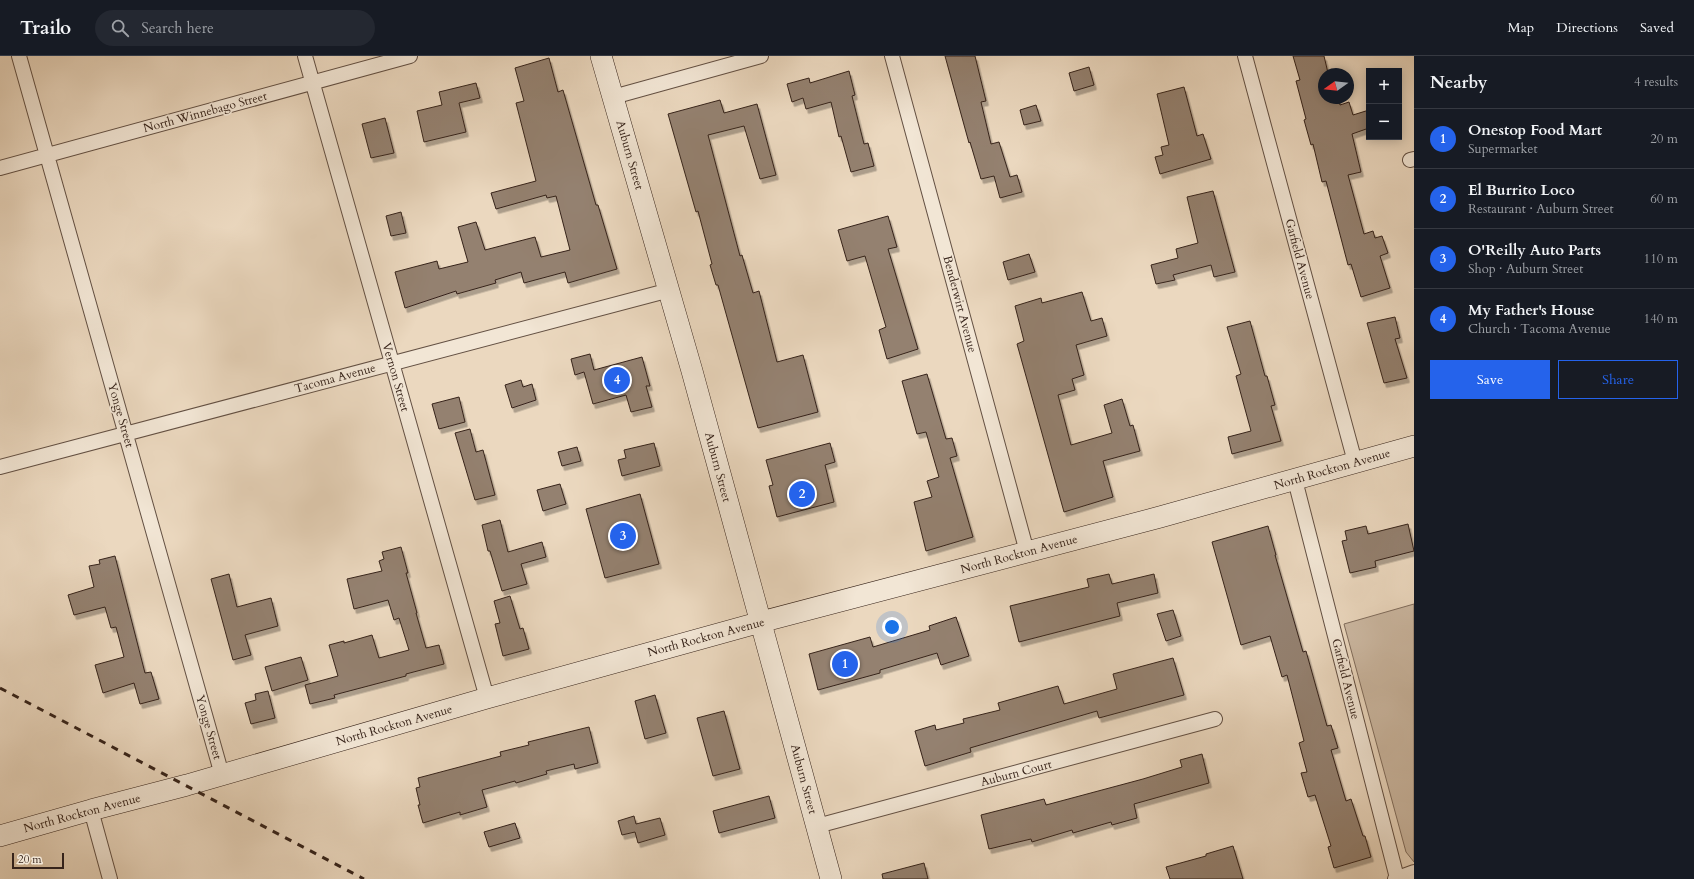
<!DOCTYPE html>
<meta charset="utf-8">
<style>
:root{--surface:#171b24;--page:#242831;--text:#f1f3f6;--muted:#9ea1a6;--line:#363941;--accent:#2563eb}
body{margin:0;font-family:Cardo,serif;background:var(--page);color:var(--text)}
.controls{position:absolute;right:12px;top:12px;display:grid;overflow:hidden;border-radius:0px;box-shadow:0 2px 10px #0003}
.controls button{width:36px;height:36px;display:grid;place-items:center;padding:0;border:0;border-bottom:1px solid var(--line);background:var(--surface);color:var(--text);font:20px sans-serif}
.compass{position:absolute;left:1318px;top:12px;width:36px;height:36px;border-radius:50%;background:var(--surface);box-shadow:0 2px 10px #0003;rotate:255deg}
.scale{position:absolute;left:12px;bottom:10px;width:52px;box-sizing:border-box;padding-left:4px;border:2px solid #36231a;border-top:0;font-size:11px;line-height:14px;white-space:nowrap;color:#36231a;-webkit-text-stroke:3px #f2e6d5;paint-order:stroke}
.you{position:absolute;left:892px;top:571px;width:14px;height:14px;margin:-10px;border:3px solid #fff;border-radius:50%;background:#1a73e8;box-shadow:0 0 0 6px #1a73e833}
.badge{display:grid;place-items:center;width:26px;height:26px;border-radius:50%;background:var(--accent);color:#fff;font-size:13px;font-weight:700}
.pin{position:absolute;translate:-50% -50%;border:2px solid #fff;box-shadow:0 1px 4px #0006}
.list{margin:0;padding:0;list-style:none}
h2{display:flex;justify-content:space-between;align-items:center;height:52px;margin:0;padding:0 16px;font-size:17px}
h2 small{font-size:13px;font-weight:400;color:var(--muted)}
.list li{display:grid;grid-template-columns:26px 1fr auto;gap:12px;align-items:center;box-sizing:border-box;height:60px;padding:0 16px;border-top:1px solid var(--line)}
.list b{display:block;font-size:15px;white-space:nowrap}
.list p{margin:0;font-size:13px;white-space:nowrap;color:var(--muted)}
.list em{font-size:13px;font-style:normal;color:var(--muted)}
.actions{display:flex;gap:8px;padding:12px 16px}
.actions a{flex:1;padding:9px 0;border:1px solid var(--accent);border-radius:0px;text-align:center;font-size:14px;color:var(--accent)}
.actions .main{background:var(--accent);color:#fff}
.icon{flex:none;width:22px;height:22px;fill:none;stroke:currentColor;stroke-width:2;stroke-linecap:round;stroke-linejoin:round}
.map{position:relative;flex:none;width:1414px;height:823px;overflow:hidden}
header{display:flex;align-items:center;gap:24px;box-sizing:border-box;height:56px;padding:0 20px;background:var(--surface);border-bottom:1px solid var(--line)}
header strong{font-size:19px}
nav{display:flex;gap:22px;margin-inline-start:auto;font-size:14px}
.search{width:280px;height:36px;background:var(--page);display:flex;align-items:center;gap:10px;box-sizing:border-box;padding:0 14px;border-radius:22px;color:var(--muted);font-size:15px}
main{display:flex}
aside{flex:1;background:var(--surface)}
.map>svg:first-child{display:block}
</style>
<header>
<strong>Trailo</strong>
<div class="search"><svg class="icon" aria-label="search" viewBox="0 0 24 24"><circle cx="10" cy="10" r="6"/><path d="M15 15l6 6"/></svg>Search here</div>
<nav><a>Map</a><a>Directions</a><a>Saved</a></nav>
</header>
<main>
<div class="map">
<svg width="1414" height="823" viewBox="0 0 1414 823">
<defs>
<filter id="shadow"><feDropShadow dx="2.5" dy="4.5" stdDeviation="0" flood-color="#0004"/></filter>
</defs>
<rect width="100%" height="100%" fill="#ebd8bf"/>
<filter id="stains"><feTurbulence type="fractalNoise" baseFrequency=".005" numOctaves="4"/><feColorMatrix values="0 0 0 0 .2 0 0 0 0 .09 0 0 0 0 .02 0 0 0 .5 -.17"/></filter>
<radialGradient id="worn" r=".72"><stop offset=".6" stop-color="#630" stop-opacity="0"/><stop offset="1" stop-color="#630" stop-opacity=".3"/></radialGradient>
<path fill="#ccb9a3" stroke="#816e5e" d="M1414,548V806L1406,796L1344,568Z"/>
<path fill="#948170" stroke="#36231a" filter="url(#shadow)" d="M945,0H975L986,45L981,46L991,88L999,86L1010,121L1017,119L1022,136L1000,142L994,120L981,123L970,86L969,87Z
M1293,0H1324L1328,17L1332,16V18H1324V42H1338L1340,49L1349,46L1353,59L1369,54V72L1352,78L1361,116L1348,119L1364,178L1373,175L1375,182L1382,180L1388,197L1380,200L1390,232L1361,241L1351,208L1348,209L1326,125L1322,126L1313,88L1311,89L1304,64L1306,63L1296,25L1300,24Z
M549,2L558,36L563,34L596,149H598L617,213L568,227L565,216L524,227L521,216L495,224L496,227L457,238L456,235L405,252L395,216L437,205L439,213L468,206L458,171L476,166L485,194L535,181L541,201L570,194L556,140L547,142L546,139L496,153L491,137L536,125L516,47L524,45L515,12Z
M1089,11L1094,29L1074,35L1069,17Z
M849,15L855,39L852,40L864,88L868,87L874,110L851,116L841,80L839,81L831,46L806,53L803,42L792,46L787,28L809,22L810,27Z
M476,27L480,42L459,47L466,76L424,86L417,55L442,49L439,36Z
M1184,31L1197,80L1203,78L1211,103L1160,118L1155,101L1163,99L1161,91L1169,89L1157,38Z
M720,44L724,57L757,48L776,119L760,123L744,70L708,79L740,200L742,199L753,237L759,235L777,306L803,299L818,356L758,372L718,229H716L710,209L712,208L698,155L696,156L668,58Z
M1036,49L1041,65L1024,69L1020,54Z
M385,62L394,97L371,102L362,68Z
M1213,135L1235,216L1214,221L1211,209L1173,219L1175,224L1156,228L1151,209L1178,202L1176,193L1198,187L1187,141Z
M401,156L406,177L391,180L386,160Z
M888,160L897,191L888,193L918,293L887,303L879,274L886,271L865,200L847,205L838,174Z
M1029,198L1035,216L1008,224L1003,206Z
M1082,236L1091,265L1102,262L1107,280L1076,289L1084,319L1072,323L1075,334L1058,339L1071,389L1112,377L1104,349L1122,343L1130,370L1133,369L1140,395L1103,405L1113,441L1064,456L1017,288L1024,285L1015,250L1041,242L1042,247Z
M1395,261L1400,282L1395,283L1407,322L1384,327L1367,267Z
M1250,265L1265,320H1267L1275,349L1271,350L1281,385L1232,398L1228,381L1251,375L1236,320L1241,318L1227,271Z
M590,298L594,314L642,301L650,330H646L652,351L631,356L626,339L593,348L584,316L575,319L571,303Z
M927,318L946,383L952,382L957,400L950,402L973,481L926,495L914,446L932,441L927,425L939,421L926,376L917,378L902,325Z
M521,324L523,331L532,328L536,344L512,352L505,329Z
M459,341L465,366L439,373L432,348Z
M470,373L476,396L483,394L495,439L475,444L455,377Z
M654,387L660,410L622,420L618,404L626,402L624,394Z
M830,387L835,406L825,409L834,446L777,461L769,430L773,429L766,404Z
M577,391L581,405L562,410L558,396Z
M560,428L566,448L543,455L537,434Z
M640,438L659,508L605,522L586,453Z
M500,464L508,496L542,486L546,501L521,508L527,528L502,535L490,495H488L482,469Z
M1408,468L1414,495L1375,505L1376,511L1350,517L1342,485L1347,484L1345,475L1366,470L1368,478Z
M1268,470L1276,499H1275L1303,596L1306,595L1327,670L1331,669L1338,692L1331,694L1346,745L1351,743L1363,780H1365L1371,801L1334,812L1328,791L1331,790L1315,739L1308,741L1301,717L1307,716L1299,687L1304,685L1287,619L1282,621L1270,580L1241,589L1212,486Z
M401,491L408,517H406L417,557H416L426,592L439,589L444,608L406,618V620L334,639L335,642L310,648L305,629L338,620L329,589L344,585V587L372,579L379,602L409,594L399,562L394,564L388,544L354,553L347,523L382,515L379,505L384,503L382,496Z
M115,500L145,617L151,616L159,643L140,648L134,627L103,637L95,609L124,601L116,571L111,572L105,551L74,559L68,539L94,531L89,510L100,508L99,504Z
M229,518L237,551L271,542L278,570L245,579L251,599L233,604L211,523Z
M1109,518L1112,528L1154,518L1158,537L1117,547L1120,560L1019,586L1010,550L1089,531L1087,523Z
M510,540L520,573L523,572L529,593L503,600L495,568L500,567L494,545Z
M1173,554L1181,580L1166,585L1157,558Z
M956,561L969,600L941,609L937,597L880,614V617L818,634L809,598L870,581L873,591L930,574L929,570Z
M301,601L308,624L272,635L265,611Z
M1173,602L1184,639L1099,662L1097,655L970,692L971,696L925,710L915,675L935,669L936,674L964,667L963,663L1000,654L998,647L1058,630L1064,648L1117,633L1113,618Z
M268,635L275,662L251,668L245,647L256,644L255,638Z
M655,639L666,677L645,683L635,645Z
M724,655L740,713L713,720L697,662Z
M589,671L598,707L575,713L574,708L546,715L547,718L516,727L515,725L482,734L487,751L460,759V756L423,767L418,749H420L416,732L420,731L418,722L501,700L500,696L529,689L528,686Z
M1202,698L1209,727L1134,748L1137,762L1112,769L1111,766L1073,777L1072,774L1032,786L1031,783L989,793L981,759L1044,743L1046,749L1143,723L1182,711L1180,704Z
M769,740L775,762L719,777L713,755Z
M634,760L636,768L660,762L665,779L638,787L635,776L622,779L618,765Z
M515,767L520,782L489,791L484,776Z
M1233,790L1243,823H1170L1166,811L1206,800V798Z
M924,807L928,823H883L882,818Z"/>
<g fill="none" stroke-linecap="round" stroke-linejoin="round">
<g stroke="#635043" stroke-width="16">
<path id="street" d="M19,0L222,719
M305,0L487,642
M892,0L1027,496
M1245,0L1355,406
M613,41L761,0
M1410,104L1414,103
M0,112L410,0
M0,411L670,234
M1295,424L1397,822
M91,754L110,823
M817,770L1215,663
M1395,823L1414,816"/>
</g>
<g stroke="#36231a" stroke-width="22">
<path id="secondary" d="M601,0L692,315L831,823
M0,780L91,754L187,729L487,642L761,566L1160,461L1414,390"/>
</g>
<use href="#street" stroke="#f2e6d5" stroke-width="14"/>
<use href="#secondary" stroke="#f2e6d5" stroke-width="21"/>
<path stroke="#36231a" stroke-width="3" stroke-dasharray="7 7" stroke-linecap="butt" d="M0,632L364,823"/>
</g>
<g text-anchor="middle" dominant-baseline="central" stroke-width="3.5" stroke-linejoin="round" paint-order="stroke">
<g font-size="12" fill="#36231a" stroke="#f2e6d5">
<text transform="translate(205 56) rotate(-15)">North Winnebago Street</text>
<text transform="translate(630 99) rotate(74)">Auburn Street</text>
<text transform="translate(1300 203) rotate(75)">Garfield Avenue</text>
<text transform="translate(960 248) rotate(75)">Benderwirt Avenue</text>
<text transform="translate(396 321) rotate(74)">Vernon Street</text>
<text transform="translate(335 322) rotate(-15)">Tacoma Avenue</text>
<text transform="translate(121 359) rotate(74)">Yonge Street</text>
<text transform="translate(718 411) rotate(75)">Auburn Street</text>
<text transform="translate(1332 413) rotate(-16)">North Rockton Avenue</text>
<text transform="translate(1019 498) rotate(-15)">North Rockton Avenue</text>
<text transform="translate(706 581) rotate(-15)">North Rockton Avenue</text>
<text transform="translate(1346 623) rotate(76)">Garfield Avenue</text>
<text transform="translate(394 669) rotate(-16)">North Rockton Avenue</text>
<text transform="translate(209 671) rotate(74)">Yonge Street</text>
<text transform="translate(1016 717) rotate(-15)">Auburn Court</text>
<text transform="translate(804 723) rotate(75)">Auburn Street</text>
<text transform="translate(82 757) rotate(-15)">North Rockton Avenue</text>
</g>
</g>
<rect width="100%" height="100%" filter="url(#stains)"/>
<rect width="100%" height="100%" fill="url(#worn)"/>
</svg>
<div class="controls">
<button>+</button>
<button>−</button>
</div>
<svg class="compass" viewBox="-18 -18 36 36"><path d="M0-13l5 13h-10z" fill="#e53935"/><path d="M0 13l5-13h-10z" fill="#9ea1a6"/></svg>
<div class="scale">20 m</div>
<div class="you"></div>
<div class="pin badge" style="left:845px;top:608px">1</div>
<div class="pin badge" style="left:802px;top:438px">2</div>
<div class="pin badge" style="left:623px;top:480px">3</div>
<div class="pin badge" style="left:617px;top:324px">4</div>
</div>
<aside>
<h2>Nearby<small>4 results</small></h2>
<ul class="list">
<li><span class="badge">1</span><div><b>Onestop Food Mart</b><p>Supermarket</p></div><em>20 m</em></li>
<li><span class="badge">2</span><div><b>El Burrito Loco</b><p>Restaurant · Auburn Street</p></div><em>60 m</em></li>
<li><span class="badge">3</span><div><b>O'Reilly Auto Parts</b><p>Shop · Auburn Street</p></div><em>110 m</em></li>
<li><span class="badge">4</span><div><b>My Father's House</b><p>Church · Tacoma Avenue</p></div><em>140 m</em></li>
</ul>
<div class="actions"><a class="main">Save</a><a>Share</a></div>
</aside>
</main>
